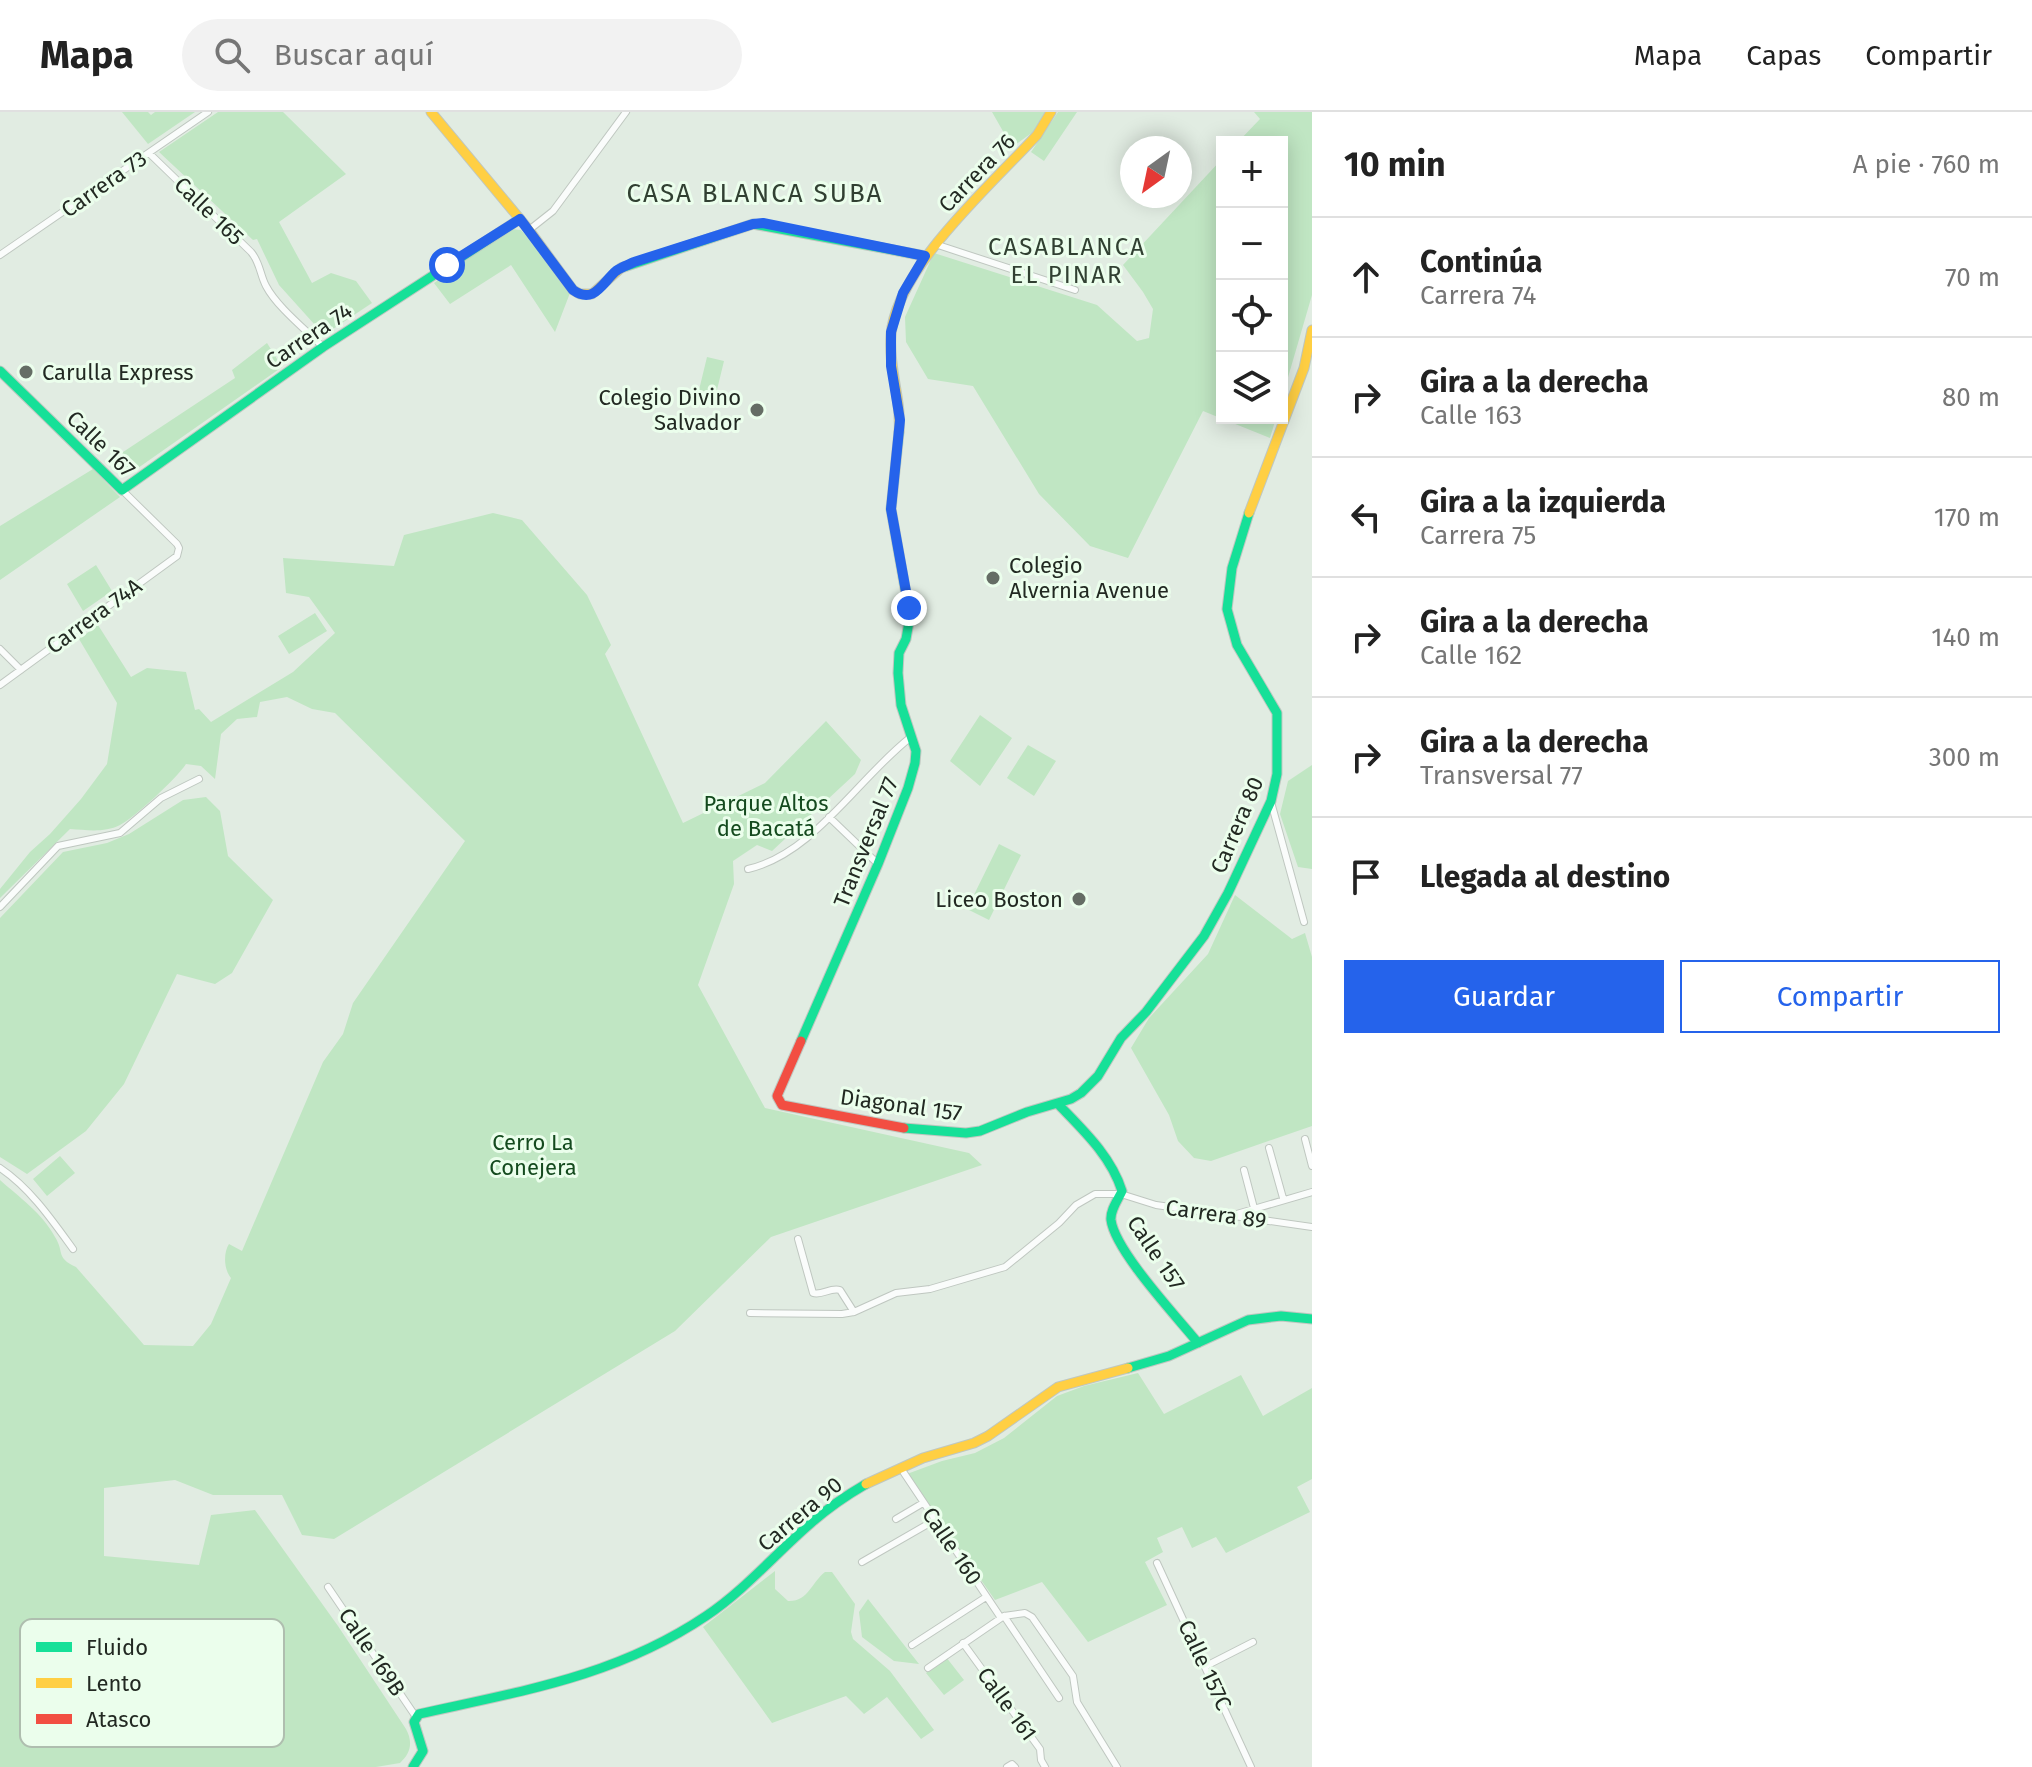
<!DOCTYPE html>
<html lang="es">
<meta charset="utf-8">
<style>
:root{--surface:#fff;--page:#f2f2f2;--text:#222;--muted:#767676;--line:#e0e0e0;--accent:#2563eb}
body{margin:0;font-family:"Fira Sans",sans-serif;background:var(--page);color:var(--text)}
.controls{position:absolute;right:24px;top:24px;display:grid;overflow:hidden;border-radius:0px;box-shadow:0 4px 20px #0003}
.controls button{width:72px;height:72px;display:grid;place-items:center;padding:0;border:0;border-bottom:2px solid var(--line);background:var(--surface);color:var(--text);font:40px sans-serif}
.compass{position:absolute;left:1120px;top:24px;width:72px;height:72px;border-radius:50%;background:var(--surface);box-shadow:0 4px 20px #0003;rotate:213deg}
.stop{position:absolute;width:24px;height:24px;margin:-18px;border:6px solid #2563eb;border-radius:50%;background:#fff}
.stop.end{background:#2563eb;border-color:#fff;box-shadow:0 2px 8px #0008}
.list{margin:0;padding:0;list-style:none}
h2{display:flex;justify-content:space-between;align-items:center;height:104px;margin:0;padding:0 32px;font-size:34px}
h2 small{font-size:26px;font-weight:400;color:var(--muted)}
.list li{display:grid;grid-template-columns:52px 1fr auto;gap:24px;align-items:center;box-sizing:border-box;height:120px;padding:0 32px;border-top:2px solid var(--line)}
.list b{display:block;font-size:30px;white-space:nowrap}
.list p{margin:0;font-size:26px;white-space:nowrap;color:var(--muted)}
.list em{font-size:26px;font-style:normal;color:var(--muted)}
.actions{display:flex;gap:16px;padding:24px 32px}
.actions a{flex:1;padding:18px 0;border:2px solid var(--accent);border-radius:0px;text-align:center;font-size:28px;color:var(--accent)}
.actions .main{background:var(--accent);color:#fff}
.icon{flex:none;width:44px;height:44px;fill:none;stroke:currentColor;stroke-width:2;stroke-linecap:round;stroke-linejoin:round}
.map{position:relative;flex:none;width:1312px;height:1655px;overflow:hidden}
header{display:flex;align-items:center;gap:48px;box-sizing:border-box;height:112px;padding:0 40px;background:var(--surface);border-bottom:2px solid var(--line)}
header strong{font-size:38px}
nav{display:flex;gap:44px;margin-inline-start:auto;font-size:28px}
.search{width:560px;height:72px;background:var(--page);display:flex;align-items:center;gap:20px;box-sizing:border-box;padding:0 28px;border-radius:44px;color:var(--muted);font-size:30px}
main{display:flex}
aside{flex:1;background:var(--surface)}
.map>svg:first-child{display:block}
</style>
<header>
<strong>Mapa</strong>
<div class="search"><svg class="icon" aria-label="search" viewBox="0 0 24 24"><circle cx="10" cy="10" r="6"/><path d="M15 15l6 6"/></svg>Buscar aquí</div>
<nav><a>Mapa</a><a>Capas</a><a>Compartir</a></nav>
</header>
<main>
<div class="map">
<svg width="1312" height="1655" viewBox="0 0 1312 1655">
<rect width="100%" height="100%" fill="#e1ece2"/>
<path fill="#c0e6c3" d="M122,0H148L151,3L155,0H195L148,32Z
M218,0H283L346,62L279,110L312,171L331,161L356,169L372,191L324,223L279,173L257,127L253,128L159,40Z
M992,0H1045L1033,20L1012,35Z
M1058,0H1077L1044,49L1031,40Z
M1254,0H1312V183L1282,286V30H1238L1260,7Z
M1222,47V306H1276L1270,326L1203,299L1128,446L1090,434L1039,382L973,274L928,267L906,230L905,205L934,141L1097,193L1137,229L1149,226L1153,197L1143,180L1123,153Z
M511,117L521,118L526,123L570,181L555,220L511,153L450,192L434,171Z
M267,231L282,255L128,363L114,346L235,266L232,258Z
M707,245L724,249L716,282L699,278Z
M93,357L120,385L0,468V414Z
M493,401L522,408L587,483L611,533L605,542L683,711L765,671L826,609L861,648L855,662L772,739L757,733L733,749L734,772L698,873L765,996L969,1041L982,1053L771,1125L675,1219L334,1427L302,1423L282,1383H213L175,1368L104,1376V1444L199,1453L211,1403L255,1398L338,1514L406,1617C413,1630 411,1641 400,1651L376,1655H0V1068C19,1085 43,1102 55,1125C65,1141 55,1145 76,1155L144,1233L193,1234L211,1212L231,1166C224,1158 223,1141 229,1132L242,1139L323,950L343,922L353,891L465,729L335,601L312,597L287,585L260,590L257,605L237,607L221,622L215,667L201,654L186,652C177,666 134,706 120,713C104,721 87,718 70,717L0,786V777L30,740L50,722L81,687L107,652L117,591L79,527L98,513L131,565L147,556L186,560L195,598L199,597L211,610L293,560L335,521L309,485L286,481L283,446L394,454L404,423Z
M96,453L112,479L83,499L67,472Z
M315,501L327,519L289,542L278,524Z
M980,603L1012,626L980,674L950,649Z
M1028,633L1056,649L1034,684L1007,666Z
M1312,653V757L1298,755L1280,702L1288,669Z
M206,685L220,699L228,744L273,788L232,861L215,872L177,862L124,972L86,1019L27,1062L0,1045V806L63,740L107,731L129,722L183,688Z
M999,732L1021,743L989,808L967,797Z
M1235,783L1292,827L1305,821L1312,845V1014L1211,1049L1194,1046L1178,1029L1169,1003L1131,936L1149,906L1208,842Z
M60,1044L75,1061L47,1084L33,1067Z
M1138,1261L1164,1302L1241,1263L1263,1304L1312,1276V1367L1297,1375L1310,1400L1226,1441L1216,1425L1192,1436L1182,1415L1157,1426L1163,1440L1145,1450L1167,1493L1088,1530L1042,1470L995,1488L907,1362L942,1349L975,1341L1004,1326L1057,1284L1084,1274Z
M775,1459V1477L788,1489C808,1490 811,1471 825,1460H832L855,1492L851,1520L853,1527L890,1559L934,1618L921,1627L887,1585L864,1602L846,1584L772,1611L703,1515Z
M868,1487L919,1552L894,1549L862,1525L859,1500Z
M946,1545L964,1568L944,1583L926,1561Z"/>
<g fill="none" stroke-linecap="round" stroke-linejoin="round">
<g stroke="#bfc7c0" stroke-width="8">
<path id="street" d="M149,41L251,140C260,150 260,163 266,174C277,195 306,218 323,235
M529,118L553,99L626,0
M935,132L1075,178
M0,143L208,0
M0,537L21,558
M0,573L177,444L179,436L177,432L122,378
M1271,690L1304,810
M829,705L878,752
M748,757C814,742 859,665 911,625
M0,795L58,734L120,721L161,686L199,667
M1305,1027L1312,1054
M1269,1036L1283,1086
M0,1056C30,1076 52,1108 73,1137
M1244,1058L1254,1096
M1230,1104L1312,1080
M798,1127L813,1181C822,1184 830,1175 840,1178L854,1200
M750,1201L842,1202L854,1200L896,1181L930,1177L1005,1155L1059,1111L1076,1093L1095,1082H1121L1156,1093L1312,1115
M904,1361L1001,1506
M896,1407L923,1391
M862,1450L935,1408
M1157,1451L1251,1655
M328,1475L416,1605
M1004,1504L1059,1586
M963,1531L1040,1637L1041,1648L1045,1655
M912,1533L986,1485
M1206,1554L1253,1530
M928,1556L1004,1504L1025,1501L1032,1505L1073,1564L1077,1590L1117,1655
M1007,1655L1012,1652L1015,1655"/>
</g>
<g stroke="#bfc7c0" stroke-width="11">
<path id="fast" d="M621,156L753,112L925,144
M0,259L122,378L323,235L520,107
M801,929L878,752L908,676L915,651L916,639L901,593L898,561L899,541L906,527L910,504L891,397L899,320
M1058,992C1083,1018 1111,1044 1122,1079C1118,1088 1110,1098 1111,1108C1115,1139 1177,1205 1198,1231
M904,1016L966,1021L980,1019L1027,1000L1071,987L1081,981L1098,964L1121,926L1146,900L1204,824L1228,781L1271,689L1277,662V601L1237,533L1227,497L1232,456L1249,401
M1128,1256L1169,1244L1248,1208L1281,1204L1312,1207
M413,1655L423,1639L414,1610L419,1602C522,1579 617,1564 706,1504C745,1478 776,1441 811,1411C828,1396 847,1383 866,1372"/>
</g>
<g stroke="#bfc7c0" stroke-width="11">
<path id="slow" d="M431,0L529,118L573,178L580,182H592L621,156
M899,320C902,288 888,256 891,223C896,156 992,72 1037,23L1051,0
M1249,401L1304,256L1312,218
M866,1372L923,1346L974,1331L988,1324L1058,1275L1128,1256"/>
</g>
<g stroke="#bfc7c0" stroke-width="11">
<path id="jam" d="M801,929L777,984L782,993L904,1016"/>
</g>
<use href="#street" stroke="#fafcfb" stroke-width="6"/>
<use href="#fast" stroke="#16e098" stroke-width="9"/>
<use href="#slow" stroke="#ffcf43" stroke-width="9"/>
<use href="#jam" stroke="#f24e42" stroke-width="9"/>
</g>
<g fill="none" stroke-linecap="round" stroke-linejoin="round">
<path stroke="#2563eb" stroke-width="10" d="M447,153L520,107L573,178C594,193 602,171 616,159C621,155 628,153 634,150L753,112L763,111L925,144L903,181L891,220V254L900,308L891,397L909,496"/>
</g>
<g fill="#656d65" stroke="#ebfeec" stroke-width="3">
<circle cx="26" cy="260" r="8"/>
<circle cx="757" cy="298" r="8"/>
<circle cx="993" cy="466" r="8"/>
<circle cx="1079" cy="787" r="8"/>
</g>
<g text-anchor="middle" dominant-baseline="central" stroke-width="6" stroke-linejoin="round" paint-order="stroke">
<g font-size="22" fill="#222922" stroke="#ebfeec">
<text transform="translate(977 61) rotate(-46)">Carrera 76</text>
<text transform="translate(104 72) rotate(-35)">Carrera 73</text>
<text transform="translate(209 99) rotate(44)">Calle 165</text>
<text transform="translate(309 224) rotate(-34)">Carrera 74</text>
<text transform="translate(101 332) rotate(44)">Calle 167</text>
<text transform="translate(94 504) rotate(-36)">Carrera 74A</text>
<text transform="translate(1237 713) rotate(-67)">Carrera 80</text>
<text transform="translate(866 730) rotate(-68)">Transversal 77</text>
<text transform="translate(901 993) rotate(8)">Diagonal 157</text>
<text transform="translate(1216 1102) rotate(8)">Carrera 89</text>
<text transform="translate(1156 1141) rotate(56)">Calle 157</text>
<text transform="translate(800 1402) rotate(-40)">Carrera 90</text>
<text transform="translate(952 1434) rotate(56)">Calle 160</text>
<text transform="translate(372 1540) rotate(56)">Calle 169B</text>
<text transform="translate(1205 1553) rotate(65)">Calle 157C</text>
<text transform="translate(1007 1592) rotate(54)">Calle 161</text>
</g>
<g font-size="22" fill="#222922" stroke="#ebfeec" text-anchor="start">
<text x="42" y="260">Carulla Express</text>
<text x="741" y="285" text-anchor="end">Colegio Divino<tspan x="741" dy="25">Salvador</tspan></text>
<text x="1009" y="453">Colegio<tspan x="1009" dy="25">Alvernia Avenue</tspan></text>
<text x="1063" y="787" text-anchor="end">Liceo Boston</text>
</g>
<g font-size="22" fill="#144a1e" stroke="#ebfeec">
<text x="766" y="691">Parque Altos<tspan x="766" dy="25">de Bacatá</tspan></text>
<text x="533" y="1030">Cerro La<tspan x="533" dy="25">Conejera</tspan></text>
</g>
<g font-size="24" letter-spacing="2" fill="#314032" stroke="#ebfeec">
<text x="1067" y="135">CASABLANCA<tspan x="1067" dy="28">EL PINAR</tspan></text>
</g>
<g font-size="26" letter-spacing="2" fill="#314032" stroke="#ebfeec">
<text x="755" y="81">CASA BLANCA SUBA</text>
</g>
</g>
<rect x="20" y="1507" width="264" height="128" rx="12" fill="#ebfeec" stroke="#afbeaf" stroke-width="2"/>
<rect x="36" y="1530" width="36" height="10" fill="#16e098"/>
<rect x="36" y="1566" width="36" height="10" fill="#ffcf43"/>
<rect x="36" y="1602" width="36" height="10" fill="#f24e42"/>
<g font-size="22" fill="#222922">
<text x="86" y="1543">Fluido</text>
<text x="86" y="1579">Lento</text>
<text x="86" y="1615">Atasco</text>
</g>
</svg>
<div class="controls">
<button>+</button>
<button>−</button>
<button><svg class="icon" aria-label="locate" viewBox="0 0 24 24"><circle cx="12" cy="12" r="6"/><path d="M12 2v4M12 18v4M2 12h4M18 12h4"/></svg></button>
<button><svg class="icon" aria-label="layers" viewBox="0 0 24 24"><path d="M12 4l9 5-9 5-9-5zM3 14l9 5 9-5"/></svg></button>
</div>
<svg class="compass" viewBox="-18 -18 36 36"><path d="M0-13l5 13h-10z" fill="#e53935"/><path d="M0 13l5-13h-10z" fill="#767676"/></svg>
<div class="stop" style="left:447px;top:153px"></div>
<div class="stop end" style="left:909px;top:496px"></div>
</div>
<aside>
<h2>10 min<small>A pie · 760 m</small></h2>
<ul class="list">
<li><svg class="icon" aria-label="ahead" viewBox="0 0 24 24"><path d="M12 20V5M6 11l6-6 6 6"/></svg><div><b>Continúa</b><p>Carrera 74</p></div><em>70 m</em></li>
<li><svg class="icon" aria-label="right" viewBox="0 0 24 24"><path d="M7 20v-9h11M14 6l5 5-5 5"/></svg><div><b>Gira a la derecha</b><p>Calle 163</p></div><em>80 m</em></li>
<li><svg class="icon" aria-label="left" viewBox="0 0 24 24"><path d="M17 20v-9H6M10 6l-5 5 5 5"/></svg><div><b>Gira a la izquierda</b><p>Carrera 75</p></div><em>170 m</em></li>
<li><svg class="icon" aria-label="right" viewBox="0 0 24 24"><path d="M7 20v-9h11M14 6l5 5-5 5"/></svg><div><b>Gira a la derecha</b><p>Calle 162</p></div><em>140 m</em></li>
<li><svg class="icon" aria-label="right" viewBox="0 0 24 24"><path d="M7 20v-9h11M14 6l5 5-5 5"/></svg><div><b>Gira a la derecha</b><p>Transversal 77</p></div><em>300 m</em></li>
<li><svg class="icon" aria-label="arrive" viewBox="0 0 24 24"><path d="M6 21V4h12l-3 4 3 4H6"/></svg><div><b>Llegada al destino</b></div></li>
</ul>
<div class="actions"><a class="main">Guardar</a><a>Compartir</a></div>
</aside>
</main>
